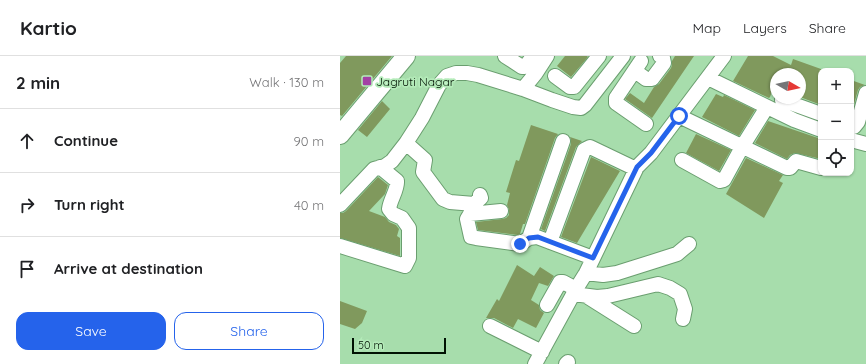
<!DOCTYPE html>
<meta charset="utf-8">
<style>
:root{--surface:#fff;--page:#f6f6f6;--text:#202124;--muted:#757577;--line:#e0e0e0;--accent:#2563eb}
body{margin:0;font-family:Quicksand,sans-serif;background:var(--page);color:var(--text)}
.controls{position:absolute;right:12px;top:12px;display:grid;overflow:hidden;border-radius:8px;box-shadow:0 1px 3px #0004}
.controls button{width:36px;height:36px;display:grid;place-items:center;padding:0;border:0;border-bottom:1px solid var(--line);background:var(--surface);color:var(--text);font:20px sans-serif}
.compass{position:absolute;left:430px;top:12px;width:36px;height:36px;border-radius:50%;background:var(--surface);box-shadow:0 1px 3px #0004;rotate:99deg}
.scale{position:absolute;left:12px;bottom:10px;width:94px;box-sizing:border-box;padding-left:4px;border:2px solid #011203;border-top:0;font-size:11px;line-height:14px;white-space:nowrap;color:#011203;-webkit-text-stroke:3px #b4ebb9;paint-order:stroke}
.stop{position:absolute;width:12px;height:12px;margin:-9px;border:3px solid #2563eb;border-radius:50%;background:#fff}
.stop.end{background:#2563eb;border-color:#fff;box-shadow:0 1px 4px #0008}
.list{margin:0;padding:0;list-style:none}
h2{display:flex;justify-content:space-between;align-items:center;height:52px;margin:0;padding:0 16px;font-size:17px}
h2 small{font-size:13px;font-weight:400;color:var(--muted)}
.list li{display:grid;grid-template-columns:26px 1fr auto;gap:12px;align-items:center;box-sizing:border-box;height:64px;padding:0 16px;border-top:1px solid var(--line)}
.list b{display:block;font-size:15px;white-space:nowrap}
.list em{font-size:13px;font-style:normal;color:var(--muted)}
.actions{display:flex;gap:8px;padding:12px 16px}
.actions a{flex:1;padding:9px 0;border:1px solid var(--accent);border-radius:12px;text-align:center;font-size:14px;color:var(--accent)}
.actions .main{background:var(--accent);color:#fff}
.icon{flex:none;width:22px;height:22px;fill:none;stroke:currentColor;stroke-width:2;stroke-linecap:round;stroke-linejoin:round}
.map{position:relative;flex:none;width:526px;height:308px;overflow:hidden}
header{display:flex;align-items:center;gap:24px;box-sizing:border-box;height:56px;padding:0 20px;background:var(--surface);border-bottom:1px solid var(--line)}
header strong{font-size:19px}
nav{display:flex;gap:22px;margin-inline-start:auto;font-size:14px}
main{display:flex}
aside{flex:1;background:var(--surface)}
.map>svg:first-child{display:block}
</style>
<header>
<strong>Kartio</strong>
<nav><a>Map</a><a>Layers</a><a>Share</a></nav>
</header>
<main>
<aside>
<h2>2 min<small>Walk · 130 m</small></h2>
<ul class="list">
<li><svg class="icon" aria-label="ahead" viewBox="0 0 24 24"><path d="M12 20V5M6 11l6-6 6 6"/></svg><div><b>Continue</b></div><em>90 m</em></li>
<li><svg class="icon" aria-label="right" viewBox="0 0 24 24"><path d="M7 20v-9h11M14 6l5 5-5 5"/></svg><div><b>Turn right</b></div><em>40 m</em></li>
<li><svg class="icon" aria-label="arrive" viewBox="0 0 24 24"><path d="M6 21V4h12l-3 4 3 4H6"/></svg><div><b>Arrive at destination</b></div></li>
</ul>
<div class="actions"><a class="main">Save</a><a>Share</a></div>
</aside>
<div class="map">
<svg width="526" height="308" viewBox="0 0 526 308">
<rect width="100%" height="100%" fill="#a7ddac"/>
<path fill="#80995d" d="M6,0H52L2,60L0,59V7Z
M225,0H247L248,1L231,21L217,10Z
M335,0H354L312,62L285,43L290,37L304,47L314,31L319,28L331,12L332,9V5Z
M408,0H433L451,9L453,3L481,13V49L460,41V18H436V25L430,41L429,42L393,25Z
M511,24L525,29L520,31L518,34L511,59Z
M376,38L383,41L384,39L415,54L399,80L362,61Z
M42,45L50,53L27,81L18,74Z
M428,65L481,83V103L455,97L450,99L447,103L415,87Z
M191,69L218,78L215,82L185,168H183L180,178L178,179L138,174L136,166L162,163L166,162L169,159V154L167,149L170,137L166,136L176,104L179,105Z
M356,78L391,94L379,115L346,97Z
M230,81L242,85L236,91L205,175L201,173L231,88V84Z
M251,101L280,115L237,187L221,181Z
M406,102L443,119L439,125L443,127L424,162L386,138Z
M38,121L48,129L45,138L29,155L45,161L49,166L56,169L59,173L57,180L60,182V200L0,182V157H3L6,155Z
M177,209L194,220L200,211L214,220L208,230L199,227L191,244L199,249L200,254L204,257L196,272L178,263L173,272L154,262H146L157,243L159,245Z
M0,245L27,255L22,267L15,273L0,268Z"/>
<g fill="none" stroke-linecap="round" stroke-linejoin="round">
<g stroke="#6a9e6f" stroke-width="16">
<path id="minor" d="M165,0L182,11H185L193,0
M301,5L276,42V47L306,68
M295,15L306,23H312L324,7L323,2L320,0
M215,20L230,31H234L259,0
M368,22L454,64L481,74
M183,33L196,17L207,0
M442,44L481,58
M339,60L447,112H450L456,105L481,112
M511,70L514,71L518,66L526,37
M511,84L526,88
M66,87L85,104L83,116L103,143L110,146L134,148L141,142L140,139
M342,104L380,125L384,124L402,91L427,51
M0,149L34,113L45,110L52,105L66,87L82,62L99,29L107,20L116,17H127L138,19L183,33L212,44L233,51L241,52L245,49L283,0
M161,155L130,158L127,163L131,181L136,182L180,188L189,182L197,181L253,202
M189,182L223,85
M210,186L244,94L250,91L296,113
M0,190L65,210L69,202V172L62,162L53,158L49,153C50,144 58,133 57,125L40,111
M246,217L263,219L277,217L337,198L349,188
M233,238L257,241L268,240L318,228L330,232L340,238L345,253L343,263
M248,241L294,270
M207,249L220,226H223L236,233
M150,270L202,296
M195,308L236,233L246,217L297,111L311,97L384,0
M226,308L228,306"/>
</g>
<g stroke="#6a9e6f" stroke-width="20">
<path id="major" d="M0,79L66,0"/>
</g>
<use href="#minor" stroke="#fff" stroke-width="14"/>
<use href="#major" stroke="#fff" stroke-width="18"/>
</g>
<g fill="none" stroke-linecap="round" stroke-linejoin="round">
<path stroke="#2563eb" stroke-width="5" d="M180,188L189,182L198,181L253,202L297,111L311,97L339,60"/>
</g>
<rect fill="#a340a5" stroke="#b4ebb9" stroke-width="1.5" x="22" y="20" width="10" height="10" rx="2"/>
<g text-anchor="middle" dominant-baseline="central" stroke-width="3.5" stroke-linejoin="round" paint-order="stroke">
<g font-size="12" fill="#011203" stroke="#b4ebb9" text-anchor="start">
<text x="36" y="25">Jagruti Nagar</text>
</g>
</g>
</svg>
<div class="controls">
<button>+</button>
<button>−</button>
<button><svg class="icon" aria-label="locate" viewBox="0 0 24 24"><circle cx="12" cy="12" r="6"/><path d="M12 2v4M12 18v4M2 12h4M18 12h4"/></svg></button>
</div>
<svg class="compass" viewBox="-18 -18 36 36"><path d="M0-13l5 13h-10z" fill="#e53935"/><path d="M0 13l5-13h-10z" fill="#757577"/></svg>
<div class="scale">50 m</div>
<div class="stop" style="left:339px;top:60px"></div>
<div class="stop end" style="left:180px;top:188px"></div>
</div>
</main>
